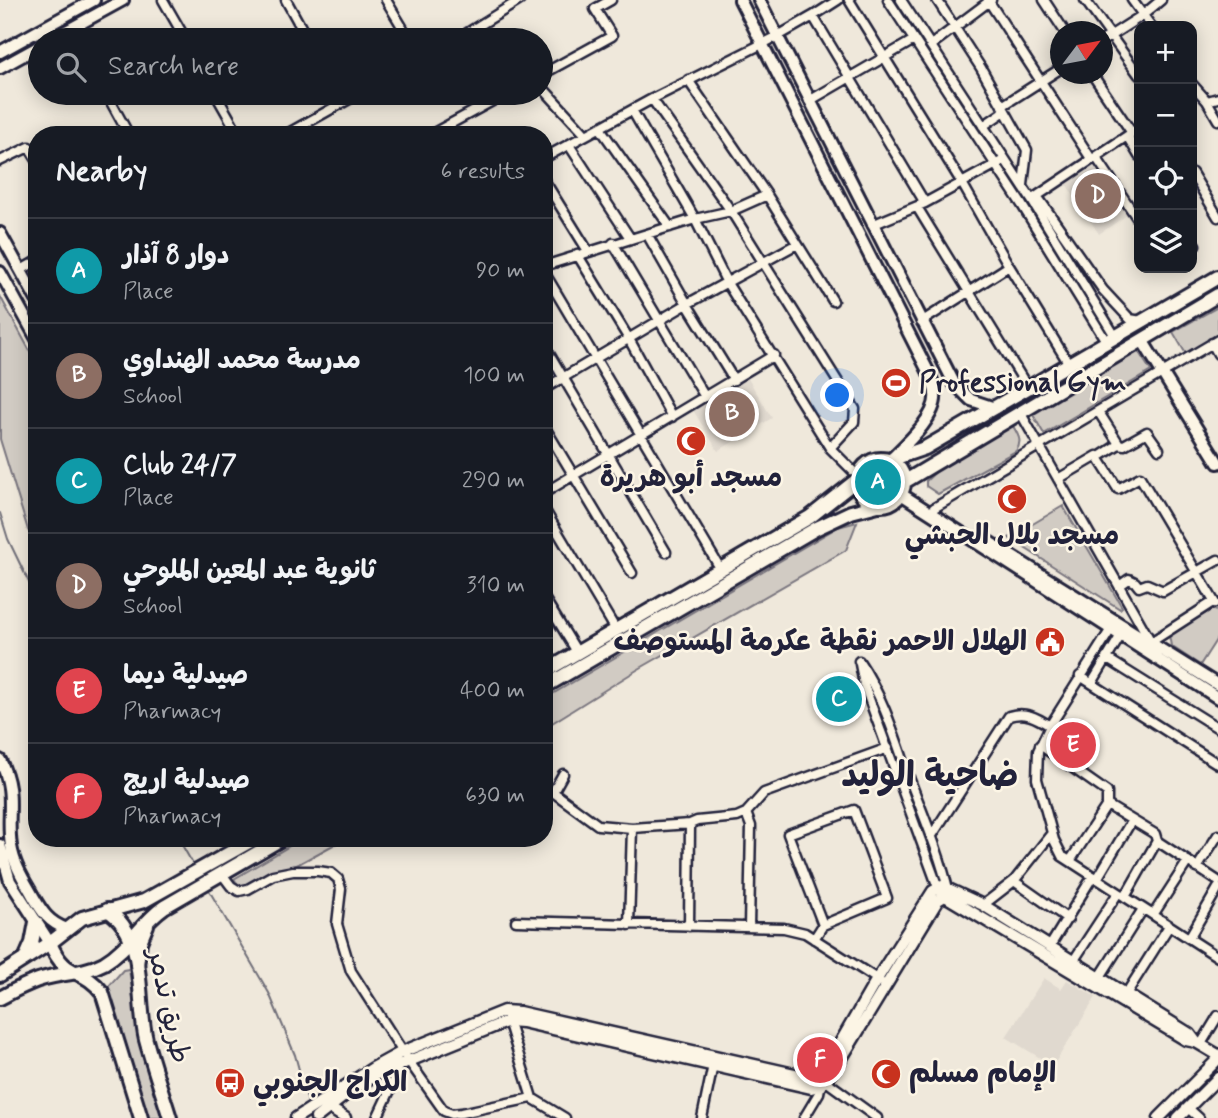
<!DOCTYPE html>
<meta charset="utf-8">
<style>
:root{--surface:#171b24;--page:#242831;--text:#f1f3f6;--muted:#9ea1a6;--line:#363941;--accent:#0b8043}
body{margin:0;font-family:Mynerve,"Playpen Sans Arabic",sans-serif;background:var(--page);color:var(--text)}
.controls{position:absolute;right:21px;top:21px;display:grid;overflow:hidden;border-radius:14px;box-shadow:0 4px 18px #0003}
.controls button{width:63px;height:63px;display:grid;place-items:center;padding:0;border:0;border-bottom:2px solid var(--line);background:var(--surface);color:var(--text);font:35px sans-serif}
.compass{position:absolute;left:1050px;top:21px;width:63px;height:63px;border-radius:50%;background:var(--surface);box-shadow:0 4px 18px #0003;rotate:58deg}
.you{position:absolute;left:838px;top:396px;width:24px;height:24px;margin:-18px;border:5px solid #fff;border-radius:50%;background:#1a73e8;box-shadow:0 0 0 10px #1a73e833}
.badge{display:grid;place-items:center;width:46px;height:46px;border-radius:50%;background:var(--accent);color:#fff;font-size:23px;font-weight:700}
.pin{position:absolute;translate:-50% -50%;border:4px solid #fff;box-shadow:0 2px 7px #0006}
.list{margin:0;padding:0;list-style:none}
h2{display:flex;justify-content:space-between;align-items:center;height:91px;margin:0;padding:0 28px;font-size:30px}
h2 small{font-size:23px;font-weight:400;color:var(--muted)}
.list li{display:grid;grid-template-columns:46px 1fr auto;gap:21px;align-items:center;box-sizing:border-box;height:105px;padding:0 28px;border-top:2px solid var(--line)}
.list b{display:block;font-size:26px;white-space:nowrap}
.list p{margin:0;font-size:23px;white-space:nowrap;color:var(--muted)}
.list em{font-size:23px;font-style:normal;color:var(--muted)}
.icon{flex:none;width:38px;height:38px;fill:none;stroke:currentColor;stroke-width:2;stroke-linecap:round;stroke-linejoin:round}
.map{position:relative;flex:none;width:1218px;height:1118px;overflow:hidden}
.search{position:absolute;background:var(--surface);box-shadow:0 4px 18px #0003;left:28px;top:28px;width:525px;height:77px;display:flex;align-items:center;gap:18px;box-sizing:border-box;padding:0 24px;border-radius:38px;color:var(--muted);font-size:26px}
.panel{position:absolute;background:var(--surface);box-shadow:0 4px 18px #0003;left:28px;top:126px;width:525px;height:721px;border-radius:28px}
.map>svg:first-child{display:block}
</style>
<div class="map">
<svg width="1218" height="1118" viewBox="0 0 1218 1118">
<rect width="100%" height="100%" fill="#efe8db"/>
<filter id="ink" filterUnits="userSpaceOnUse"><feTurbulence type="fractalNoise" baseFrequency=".0143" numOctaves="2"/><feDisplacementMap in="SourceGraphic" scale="14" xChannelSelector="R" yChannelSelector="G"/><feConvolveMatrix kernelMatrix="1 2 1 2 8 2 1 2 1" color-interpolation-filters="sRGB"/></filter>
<g filter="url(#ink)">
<path fill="#e0d9cf" d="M1092,167L1096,168L1127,215L1099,234L1066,184Z
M747,377L772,418L718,451L693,410Z
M1044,978L1061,989L1067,980L1096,997L1053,1066L1006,1037Z"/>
<path fill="#d1cbc3" stroke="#7a767f" stroke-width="2" d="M0,296L37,364V546L28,530L0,439Z
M1218,307V334L1186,354L1173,332Z
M1138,351L1151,371L1044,434L1032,413Z
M1013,426C1018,435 1023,441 1016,451L938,494L926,486V481L942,466Z
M865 484a15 15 0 1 1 30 0a15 15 0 1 1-30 0Z
M1063,506L1122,607L1120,609L1009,538Z
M857,522L846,550L637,670L544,728V699L838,527Z
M1213,609L1218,612V637L1200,665L1171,646L1169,635Z
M303,838H346L295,866L274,871L245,886L238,884L234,879Z
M129,969L138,1031L163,1118H146L108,987L123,970Z"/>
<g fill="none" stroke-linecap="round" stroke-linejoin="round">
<path stroke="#716f79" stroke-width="2" d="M0,513L8,539L37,599
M178,838L194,866
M210,892L269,993L295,1055L309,1106"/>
<g stroke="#22223b" stroke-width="13">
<path id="minor" d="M163,0L186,40
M286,0L308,40
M386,0L410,40
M849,0L962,183L1009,266L1069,364
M888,0L1022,205L1106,341
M901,0L1031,199L1115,336
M937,0L981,68L1027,150L1023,185
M988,0L1092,160
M1044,0L1065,32
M1085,0L1139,75
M1132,0L1151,26
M813,16L838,0
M456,40L520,0
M1102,41L1143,15L1161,0
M931,45L991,0
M1092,74L1132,133
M541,75L612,36L595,9L611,0
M688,80L767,195L833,301
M1192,84L1207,101L1218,98
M541,86L585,134
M106,93L129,135
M215,93L239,135
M652,99L731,211L855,409L854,422L830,448
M809,101L914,40
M1207,101L1218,120
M1002,106L1060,69
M632,110L695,219L727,283L830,448L858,476
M983,126L1005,111
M600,128L670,227
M285,135L360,93
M430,135L507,93
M1127,136L1139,156
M569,145L630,238
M1096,157L1139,221
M544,158L652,99L778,36L813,16L925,203
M0,161L29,147L37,160
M1192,173L1218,217
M544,180L588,251
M1037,196L1103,290L1130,319L1141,321
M1034,198L1139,128
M917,207L1028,388
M872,225L925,203L1000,162
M647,234L687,304L734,380
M1192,240L1195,245
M613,243L705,397
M577,254L629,339L672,417
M544,266L695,219L731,211L767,195
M21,270L37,261
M544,272L720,568
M921,322L1009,266
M1212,343L1218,354
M544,345L666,552
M544,389L687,304L797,244
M1098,411L1119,444L1124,445L1147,432L1159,449
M1020,412L1151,642L1213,602
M544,426L632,573
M1099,457L1119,444
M1058,479L1097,456L1118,489L1140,477L1215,603
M544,493L774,355
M934,508L1218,340
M544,509L616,630
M1119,586L1129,579L1135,582L1139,587L1147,584L1163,591L1218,560
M544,598L577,652
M1111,629L1050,726L1038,751L1037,779L1054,840L1062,856L1218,957
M1106,658L1218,728
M859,661C883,696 896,740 910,780C924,817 940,854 949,893
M860,664L864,685L940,893
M1080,676L1218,764
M1092,683L1121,635
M1040,745L1107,792V805L1155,834L1157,841L1218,881
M563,774L553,792L598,825L632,828
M746,813L751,826L749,927
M690,824L697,821L737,817L746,813L764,793L888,748
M931,837L1009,716C1025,711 1036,717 1050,726
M1070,861L1107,805
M1197,868L1218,835
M222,874L231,886L239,891L248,889L273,875L293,871H318L331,873L338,879L341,889L337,924L351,971L408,1060L444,1111L452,1114L461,1113L532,1098L565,1118
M1097,879L1132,820
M1014,881L1068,919
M1125,897L1157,841
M983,905L1014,881L1052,833
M1153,915L1188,861
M516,921L784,928L805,933L880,981
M629,925L632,828L690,824L689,926
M1189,938L1218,888
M814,939L823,925L887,898L854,810L788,834L823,925
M1050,946L1093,876
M1074,960L1118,893
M1100,977L1143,909
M1126,994L1169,926
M507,1017L532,1098
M1201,1044L1218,1016
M826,1081L877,1118
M1188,1108L1199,1118
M377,1118L392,1086L399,1063
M702,1118L713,1065
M804,1118L819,1093L821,1083"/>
</g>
<g stroke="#22223b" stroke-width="15">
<path id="tertiary" d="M325,1105L345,1118
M296,1118L373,1068L402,1052L504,1011L519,1012L812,1078L821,1076L877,979L933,891L942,886L983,905L1190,1034L1196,1042L1218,1055
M316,1118L353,1089L377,1074L508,1021L522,1022L811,1088L821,1085L837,1066L938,900L945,896L1186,1040L1196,1042
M1159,1118L1218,1059
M1178,1118L1218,1078"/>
</g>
<g stroke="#22223b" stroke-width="16">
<path id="secondary" d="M740,0L931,377C932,382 935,389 935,394C938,416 905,445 890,460
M759,0L954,383L971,400L995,408
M50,40L123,0
M0,52L94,0
M0,68L40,46
M0,233L37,300
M0,272L37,339
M1142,340L1218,463
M901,494L1218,698
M989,542L1218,685
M0,760C17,794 6,813 11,846C14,865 24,880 33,896C42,912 49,923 67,929
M0,845L10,881L50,943"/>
</g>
<g stroke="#22223b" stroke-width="18">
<path id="primary" d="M107,910C148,936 136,999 146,1040C153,1066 162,1092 170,1118
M50,943C66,981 82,966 102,992L141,1118"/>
</g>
<g stroke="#22223b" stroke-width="18">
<path id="trunk" d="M858 482a23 23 0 1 1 46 0a23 23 0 1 1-46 0Z
M890,460L925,448L1218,277
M904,482L1218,295
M544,672L810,517L858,479
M544,687L817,528L851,512L878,505
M25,959L32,943L36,922
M137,965L140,942L147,925
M0,975L50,943L82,918L144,901L256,838
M0,998C15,990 29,982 45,978C65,973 85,973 104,963C128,949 141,923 164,907L283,838"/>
</g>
<use href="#minor" stroke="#fcf5e5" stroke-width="8"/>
<use href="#tertiary" stroke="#fcf5e5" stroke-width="10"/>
<use href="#secondary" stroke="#fcf5e5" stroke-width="10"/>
<use href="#primary" stroke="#fcf5e5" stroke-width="12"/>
<use href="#trunk" stroke="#fcf5e5" stroke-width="12"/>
</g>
</g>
<defs>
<g id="stadium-disc" transform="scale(1.575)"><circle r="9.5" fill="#c8321e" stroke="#fcf5e5"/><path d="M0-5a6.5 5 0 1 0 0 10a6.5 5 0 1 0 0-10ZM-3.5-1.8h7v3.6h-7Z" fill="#fff"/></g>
<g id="mosque-disc" transform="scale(1.575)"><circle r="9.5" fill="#c8321e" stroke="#fcf5e5"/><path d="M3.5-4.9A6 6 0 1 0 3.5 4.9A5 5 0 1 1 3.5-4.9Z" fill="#fff"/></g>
<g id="civic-disc" transform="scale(1.575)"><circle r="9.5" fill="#c8321e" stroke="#fcf5e5"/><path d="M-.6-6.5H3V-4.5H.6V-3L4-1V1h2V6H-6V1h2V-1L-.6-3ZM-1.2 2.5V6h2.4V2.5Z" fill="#fff"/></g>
<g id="bus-disc" transform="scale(1.575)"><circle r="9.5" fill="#c8321e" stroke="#fcf5e5"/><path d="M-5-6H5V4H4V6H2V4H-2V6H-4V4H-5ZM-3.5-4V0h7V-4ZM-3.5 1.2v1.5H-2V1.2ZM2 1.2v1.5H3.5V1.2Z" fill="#fff"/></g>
</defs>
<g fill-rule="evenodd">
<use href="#stadium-disc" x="896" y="383"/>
<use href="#mosque-disc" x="691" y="441"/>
<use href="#mosque-disc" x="1012" y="499"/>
<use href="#civic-disc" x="1050" y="642"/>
<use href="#mosque-disc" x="886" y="1074"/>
<use href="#bus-disc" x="230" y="1083"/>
</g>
<g text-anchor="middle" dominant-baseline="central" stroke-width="5" stroke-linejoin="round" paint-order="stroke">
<g font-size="28" font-weight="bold" fill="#22223b" stroke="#fcf5e5" text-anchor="start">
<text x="919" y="383">Professional Gym</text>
<text x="691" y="478" text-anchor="middle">مسجد أبو هريرة</text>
<text x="1012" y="536" text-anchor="middle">مسجد بلال الحبشي</text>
<text x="1027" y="642" text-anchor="end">الهلال الاحمر نقطة عكرمة المستوصف</text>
<text x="909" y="1074">الإمام مسلم</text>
<text x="253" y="1083">الكراج الجنوبي</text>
</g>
<g font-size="28" fill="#22223b" stroke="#fcf5e5">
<text transform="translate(168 1006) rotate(78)">طريق تدمر</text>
</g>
<g font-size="35" font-weight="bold" fill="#22223b" stroke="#fcf5e5">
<text x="930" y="776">ضاحية الوليد</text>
</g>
</g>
</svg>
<div class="controls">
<button>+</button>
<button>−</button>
<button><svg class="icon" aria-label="locate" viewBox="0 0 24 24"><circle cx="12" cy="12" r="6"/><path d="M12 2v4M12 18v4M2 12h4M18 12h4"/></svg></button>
<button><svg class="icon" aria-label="layers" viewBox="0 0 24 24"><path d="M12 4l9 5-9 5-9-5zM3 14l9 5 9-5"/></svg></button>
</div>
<svg class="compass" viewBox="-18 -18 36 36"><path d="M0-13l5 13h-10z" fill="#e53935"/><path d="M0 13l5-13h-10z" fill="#9ea1a6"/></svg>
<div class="you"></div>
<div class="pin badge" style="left:878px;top:482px;background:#0f9aa8">A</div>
<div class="pin badge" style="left:732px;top:414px;background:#8d6e63">B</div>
<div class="pin badge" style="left:839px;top:699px;background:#0f9aa8">C</div>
<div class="pin badge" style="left:1098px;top:196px;background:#8d6e63">D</div>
<div class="pin badge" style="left:1073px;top:745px;background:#e0444e">E</div>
<div class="pin badge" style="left:820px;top:1060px;background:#e0444e">F</div>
<div class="search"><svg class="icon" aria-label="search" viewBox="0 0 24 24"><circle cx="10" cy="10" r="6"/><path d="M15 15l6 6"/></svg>Search here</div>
<section class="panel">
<h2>Nearby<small>6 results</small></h2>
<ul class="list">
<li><span class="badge" style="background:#0f9aa8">A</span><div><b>دوار 8 آذار</b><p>Place</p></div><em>90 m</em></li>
<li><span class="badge" style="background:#8d6e63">B</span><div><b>مدرسة محمد الهنداوي</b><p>School</p></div><em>100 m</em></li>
<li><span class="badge" style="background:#0f9aa8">C</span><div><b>Club 24/7</b><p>Place</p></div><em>290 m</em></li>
<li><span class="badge" style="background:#8d6e63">D</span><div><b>ثانوية عبد المعين الملوحي</b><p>School</p></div><em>310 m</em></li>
<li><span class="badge" style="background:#e0444e">E</span><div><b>صيدلية ديما</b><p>Pharmacy</p></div><em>400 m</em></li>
<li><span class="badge" style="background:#e0444e">F</span><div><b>صيدلية اريج</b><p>Pharmacy</p></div><em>630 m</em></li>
</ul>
</section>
</div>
